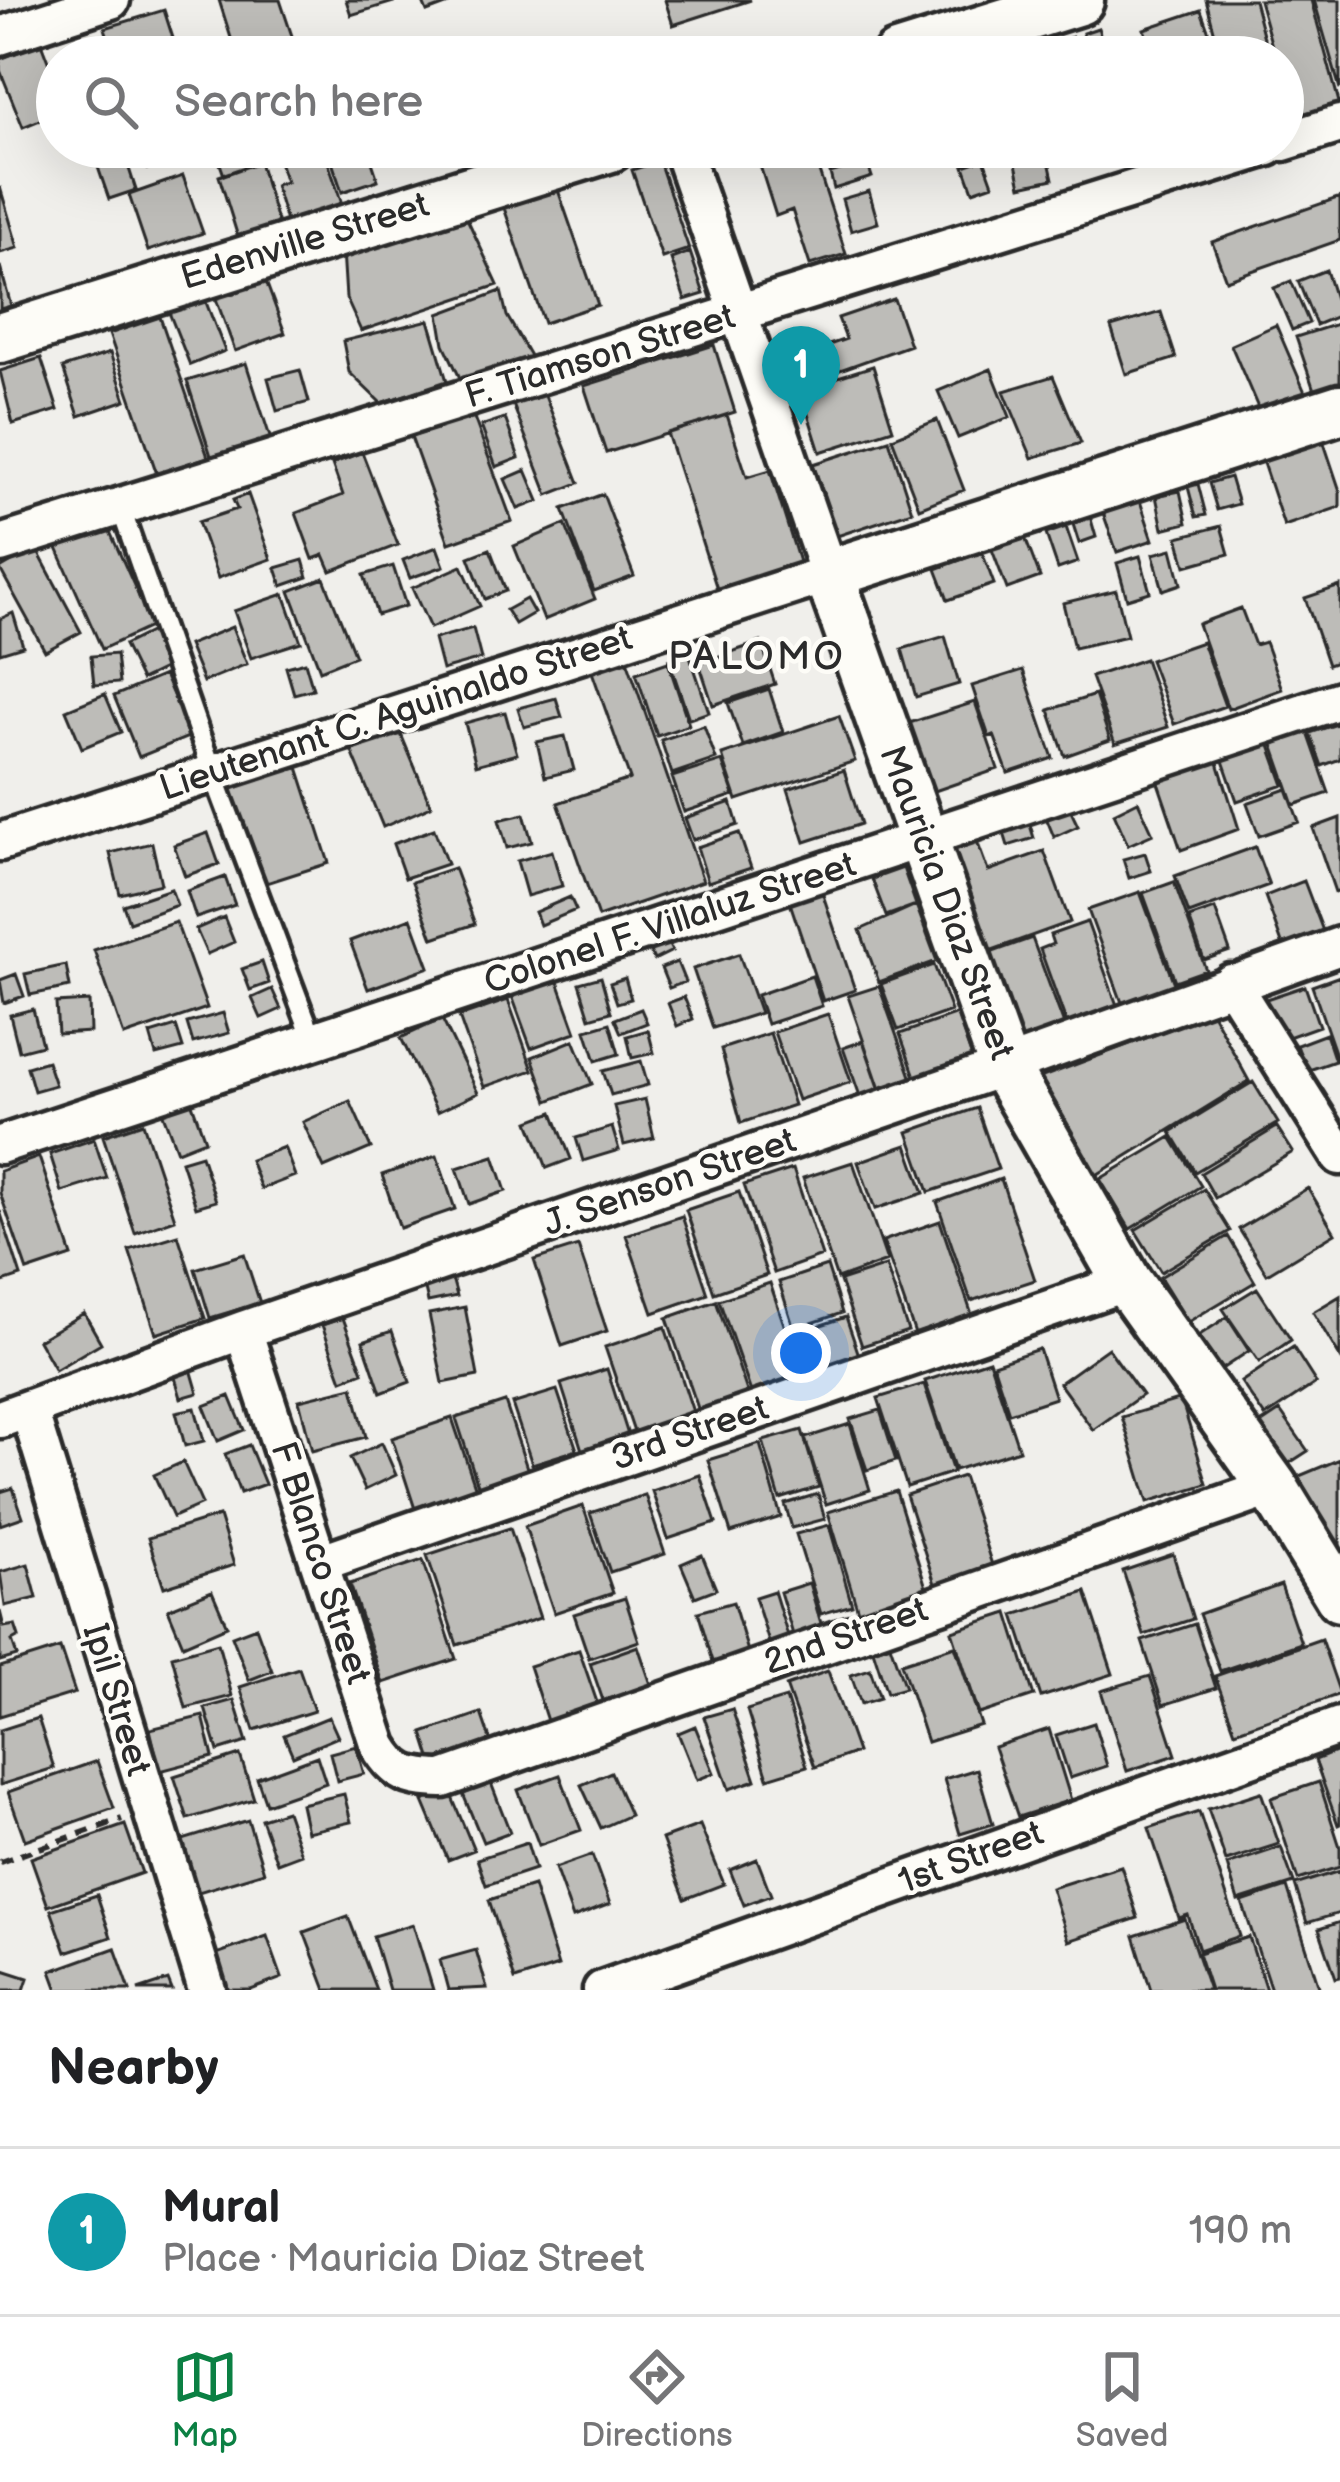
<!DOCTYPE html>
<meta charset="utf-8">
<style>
:root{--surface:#fff;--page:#f6f6f6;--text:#202124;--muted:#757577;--line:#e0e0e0;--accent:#0b8043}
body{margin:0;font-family:"Balsamiq Sans",sans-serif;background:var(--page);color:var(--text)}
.you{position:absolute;left:801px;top:1353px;width:42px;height:42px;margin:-30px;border:9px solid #fff;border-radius:50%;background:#1a73e8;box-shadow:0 0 0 18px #1a73e833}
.badge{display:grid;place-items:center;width:78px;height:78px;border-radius:50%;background:var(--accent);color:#fff;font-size:39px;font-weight:700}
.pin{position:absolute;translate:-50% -99px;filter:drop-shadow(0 3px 6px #0008)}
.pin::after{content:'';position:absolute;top:63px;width:42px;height:36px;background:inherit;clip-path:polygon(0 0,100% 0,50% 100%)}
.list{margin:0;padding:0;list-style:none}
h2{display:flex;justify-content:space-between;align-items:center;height:156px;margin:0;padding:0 48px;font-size:51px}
h2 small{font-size:39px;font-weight:400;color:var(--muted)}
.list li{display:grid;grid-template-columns:78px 1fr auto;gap:36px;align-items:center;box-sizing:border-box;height:168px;padding:0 48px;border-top:3px solid var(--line)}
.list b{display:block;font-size:45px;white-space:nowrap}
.list p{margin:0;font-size:39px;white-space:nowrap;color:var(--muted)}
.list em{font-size:39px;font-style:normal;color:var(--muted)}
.icon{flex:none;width:66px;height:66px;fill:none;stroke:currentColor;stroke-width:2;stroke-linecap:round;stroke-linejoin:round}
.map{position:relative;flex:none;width:1340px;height:1990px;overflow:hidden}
.search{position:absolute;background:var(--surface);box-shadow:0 12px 48px #0002;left:36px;right:36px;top:36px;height:132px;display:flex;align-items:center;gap:30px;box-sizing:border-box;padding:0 42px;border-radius:66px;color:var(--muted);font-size:45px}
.sheet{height:324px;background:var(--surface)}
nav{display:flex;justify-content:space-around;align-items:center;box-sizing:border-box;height:168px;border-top:3px solid var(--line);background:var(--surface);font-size:33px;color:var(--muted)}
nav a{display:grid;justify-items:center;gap:6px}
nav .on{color:var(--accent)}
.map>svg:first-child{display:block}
</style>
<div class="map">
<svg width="1340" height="1990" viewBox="0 0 1340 1990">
<rect width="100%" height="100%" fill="#f0efeb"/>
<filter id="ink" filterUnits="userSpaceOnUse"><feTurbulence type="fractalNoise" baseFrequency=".00833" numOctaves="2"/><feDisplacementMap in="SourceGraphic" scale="24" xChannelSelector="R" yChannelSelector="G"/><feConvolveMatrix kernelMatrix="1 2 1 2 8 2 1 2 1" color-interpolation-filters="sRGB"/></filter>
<g filter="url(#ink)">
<path fill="#bdbcb8" stroke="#2b2b2b" stroke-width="3" d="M219,0H280L299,57H237Z
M346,0H400L351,15Z
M422,0H459L427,12Z
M665,0H751L673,25Z
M1206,0H1254L1269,57H1221Z
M1259,0H1311L1340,106L1293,120L1283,86V57H1275Z
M1314,0H1340V89Z
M164,10L179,57H114L105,28Z
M1201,10L1215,49L1194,57H1154L1144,29Z
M1098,28L1108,57H1091L1083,33Z
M1072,37L1080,57H1065L1060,41Z
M1050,38L1057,57H1030L1027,47Z
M41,43L57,85V113L23,127L0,70V59Z
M1019,49L1021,57H990V56Z
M91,147H122L136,190L109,199Z
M140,147H176L180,157L147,169Z
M214,147H248L254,164L224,175Z
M274,147H323L344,210L288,228L275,185L286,182Z
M327,147H367L378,180L342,192Z
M754,147H811L846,254L810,265L792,210L776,216Z
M1066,147H1083L1085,153L1070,158Z
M1047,152L1053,179L1021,186L1015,159Z
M984,159L993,184L973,191L964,166Z
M659,161L689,249L662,258L632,170Z
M259,162L278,224L238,237L219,176Z
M867,162L872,177L834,189L830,173Z
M183,176L203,233L148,251L129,195Z
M0,187L18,248L0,253Z
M558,190L598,305L544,323L504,208Z
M869,191L878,223L851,231L842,199Z
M1340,197V240L1226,280L1212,242Z
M464,212L498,285L361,331L346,298L343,250Z
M690,252L704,294L685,300L671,259Z
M0,266L11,306L0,309Z
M1326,270L1340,315L1316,325L1298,281Z
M265,279L285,333L235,351L215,296Z
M1291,281L1309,323L1292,330L1274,288Z
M200,287L225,351L190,365L164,300Z
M501,291L507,316L533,361L460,378L444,344L439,314Z
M894,299L910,345L801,384L792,358L846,339L838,318Z
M1161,312L1176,358L1126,374L1111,327Z
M160,317L208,457L157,474L109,334Z
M429,320L447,381L381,403L349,372L343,341Z
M1340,323V385L1315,393L1296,337Z
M1276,325L1307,397L1262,417L1231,345Z
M714,345L735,412L606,453L584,386Z
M110,353L126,400L79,416L63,368Z
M41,358L58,410L13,424L0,371Z
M246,363L271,440L212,459L187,381Z
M873,366L893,429L820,452L800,389Z
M991,369L1010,417L958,438L938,391Z
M300,370L309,402L277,411L268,378Z
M1053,376L1081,443L1032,458L1004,391Z
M538,378L579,483L548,495L507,389Z
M473,415L512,521L449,543L411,437Z
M727,415L747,477L770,470L800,565L718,592L667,433Z
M505,418L519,458L496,467L481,426Z
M937,420L964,490L919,508L892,438Z
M1321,434L1340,491V507L1284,526L1260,454Z
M889,440L912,511L837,536L813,464Z
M362,452L398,545L331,571L324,555L313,559L296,513L343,495L332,464Z
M526,470L539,501L518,509L505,479Z
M1230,477L1238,504L1217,510L1209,483Z
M1198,484L1206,515L1196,517L1188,487Z
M1180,491L1187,523L1163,529L1156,496Z
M248,494L271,559L218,578L198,522L237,509L233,500Z
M603,494L634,576L594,591L563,509Z
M1140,501L1153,540L1117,552L1103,513Z
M1090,516L1096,537L1079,543L1072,521Z
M565,524L595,599L544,620L514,546Z
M107,525L152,626L102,649L57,548Z
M1221,526L1229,554L1186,566L1178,537Z
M1066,527L1078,562L1058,569L1046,534Z
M1024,535L1040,577L1007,589L991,547Z
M437,547L444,566L410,578L403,560Z
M36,548L81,632L45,651L0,569Z
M490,549L506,591L485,599L469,557Z
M1172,549L1181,584L1163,590L1153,554Z
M982,552L994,584L948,600L936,569Z
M1140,556L1150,592L1127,599L1117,563Z
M303,560L308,577L282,586L276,568Z
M393,566L406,606L377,615L364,575Z
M462,566L480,606L430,628L412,588Z
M324,578L355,656L320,670L290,591Z
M1340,586V661L1328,665L1305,598Z
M1116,590L1127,636L1074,648L1063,603Z
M284,594L301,642L251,658L234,611Z
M526,599L534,613L515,624L506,610Z
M1241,608L1255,645L1265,642L1282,689L1228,709L1198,624Z
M13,613L23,646L0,653V619Z
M232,627L247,664L203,682L188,645Z
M473,628L481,659L442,670L434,639Z
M156,629L174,664L141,680L124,645Z
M945,636L959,684L916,697L902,649Z
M761,642L775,684L713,705L699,663Z
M1202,642L1225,706L1174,724L1150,660Z
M689,653L709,712L689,719L669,660Z
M116,654L119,683L94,685L91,656Z
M626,657L703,881L598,917L558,803L630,779L591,669Z
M1145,659L1168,727L1115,744L1091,677Z
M305,662L313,689L294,694L286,667Z
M668,662L689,725L657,736L636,673Z
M1023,670L1053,758L1008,773L994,735L989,737L972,686Z
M164,675L191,736L139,757L114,696Z
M769,689L783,732L743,746L728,703Z
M105,694L121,732L82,748L66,710Z
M1095,695L1110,740L1065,756L1049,710Z
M556,698L562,717L524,727L518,708Z
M975,702L998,769L926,794L903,725Z
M505,712L517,754L476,765L465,723Z
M839,716L855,761L737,800L722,755Z
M1340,723V759L1322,766L1310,733Z
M704,726L716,759L672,774L661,740Z
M398,727L431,806L383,827L350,747Z
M1307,730L1329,793L1294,805L1272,742Z
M565,736L574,770L545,777L537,742Z
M1268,740L1284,785L1237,801L1221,755Z
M1215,753L1239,829L1181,850L1154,771Z
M295,758L329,863L257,886L222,781Z
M722,761L734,795L684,812L672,777Z
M844,770L861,824L805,842L788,789Z
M1287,789L1299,822L1259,836L1247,803Z
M1138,801L1153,834L1128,845L1114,813Z
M731,802L738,825L693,840L685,818Z
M1068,805L1078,826L1054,837L1045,815Z
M1026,812L1034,838L1008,846L1000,820Z
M524,814L532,842L507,848L499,820Z
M1340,818V890L1335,892L1313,828Z
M434,829L447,864L405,878L393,844Z
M208,833L219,864L185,876L174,845Z
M739,833L751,868L708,882L697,847Z
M977,841L988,871L1044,851L1070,922L984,953L947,852Z
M152,843L161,884L120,894L110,853Z
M1255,847L1269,885L1189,914L1175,876Z
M552,851L562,886L527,896L517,861Z
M1145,853L1151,871L1129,878L1123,859Z
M454,868L475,924L433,938L412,882Z
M903,868L916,905L886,916L872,879Z
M225,877L235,905L196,918L187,891Z
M1304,881L1323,931L1283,946L1265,896Z
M1174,882L1206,970L1175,981L1143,893Z
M171,889L177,905L129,922L123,905Z
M822,892L855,990L823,1001L790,903Z
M1140,892L1176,989L1124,1008L1088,910Z
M570,897L576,910L540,925L535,912Z
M916,905L937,961L879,982L860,930Z
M1215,909L1230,951L1204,960L1189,918Z
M224,917L234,942L207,954L196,929Z
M411,918L429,967L368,989L350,941Z
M176,922L207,1008L124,1036L94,950Z
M1087,922L1118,1008L1068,1027L1040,949L1053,944L1050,935Z
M665,937L672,951L654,960L647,945Z
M1032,938L1066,1030L1012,1049L979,957Z
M739,954L760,1013L713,1028L693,969Z
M262,962L269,983L250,990L242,969Z
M677,962L685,982L669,988L661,968Z
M66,965L70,987L30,995L25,974Z
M934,965L951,1011L898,1030L881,984Z
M16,974L24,996L4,1003L0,980Z
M812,976L822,1006L767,1024L757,995Z
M1340,976V1060L1338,1061L1312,986Z
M601,977L611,1012L590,1018L579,983Z
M625,978L631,999L617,1003L610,983Z
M557,979L576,1032L531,1048L512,996Z
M879,986L912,1079L880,1089L848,996Z
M1305,986L1319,1026L1280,1040L1266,999Z
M272,989L281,1009L261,1018L252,998Z
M684,997L693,1019L677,1026L668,1003Z
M508,1000L533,1070L484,1087L459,1017Z
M89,1001L90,1032L58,1034L56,1003Z
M33,1009L42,1045L19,1051L10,1015Z
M641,1009L647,1023L621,1033L615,1019Z
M223,1013L229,1033L193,1043L187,1023Z
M1212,1013L1249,1081L1085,1182L1037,1079Z
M828,1014L851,1082L798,1100L774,1032Z
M957,1014L974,1063L917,1082L900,1034Z
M442,1019L478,1093L437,1112L401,1038Z
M610,1023L619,1054L596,1061L586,1030Z
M176,1026L183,1048L156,1055L150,1034Z
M648,1030L654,1053L632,1058L627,1036Z
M770,1033L794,1105L741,1123L721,1049Z
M1326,1034L1335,1061L1306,1071L1297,1045Z
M574,1040L592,1084L548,1101L532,1057Z
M863,1041L880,1090L860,1096L843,1048Z
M47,1061L55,1085L34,1091L27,1067Z
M641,1061L648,1085L611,1095L603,1071Z
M1253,1082L1278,1123L1195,1172L1171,1132Z
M186,1087L205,1140L177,1151L157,1098Z
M645,1099L654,1138L624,1145L614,1106Z
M350,1101L371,1148L324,1168L303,1122Z
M977,1108L998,1169L929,1192L908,1132Z
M553,1112L571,1159L547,1168L529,1121Z
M143,1123L175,1219L135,1233L103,1136Z
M612,1127L619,1150L583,1161L576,1138Z
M1277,1127L1293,1152L1215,1198L1201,1173Z
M1171,1137L1201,1186L1130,1229L1100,1179Z
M94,1139L107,1178L62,1192L50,1154Z
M907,1145L924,1193L875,1209L858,1162Z
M284,1147L295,1176L261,1189L250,1160Z
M201,1155L216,1201L196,1207L181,1161Z
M437,1156L455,1209L400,1228L382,1175Z
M494,1156L506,1191L469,1204L457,1168Z
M39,1157L72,1256L27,1271L0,1193V1171Z
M853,1162L887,1261L837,1279L803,1178Z
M793,1169L822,1256L774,1273L744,1185Z
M1001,1179L1035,1280L971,1301L937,1202Z
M1308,1188L1335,1233L1267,1274L1239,1229Z
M1204,1189L1230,1231L1161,1272L1135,1230Z
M739,1192L767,1275L714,1293L686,1210Z
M0,1211L21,1276L0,1283Z
M682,1216L708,1294L653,1313L626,1235Z
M940,1221L972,1315L915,1334L883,1241Z
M178,1235L205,1318L156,1334L129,1250Z
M1228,1236L1255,1282L1188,1322L1160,1277Z
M578,1246L607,1331L562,1346L534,1260Z
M244,1254L260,1303L210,1318L195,1269Z
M827,1266L842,1313L794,1329L779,1282Z
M886,1266L908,1331L862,1346L840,1281Z
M452,1278L457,1296L428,1302L424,1285Z
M770,1283L802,1378L752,1395L719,1300Z
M1257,1288L1291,1340L1259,1362L1223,1309Z
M1340,1296V1357L1313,1312Z
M716,1301L750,1400L701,1417L667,1318Z
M465,1307L478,1376L443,1383L429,1314Z
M84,1313L101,1343L55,1370L38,1340Z
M846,1317L862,1364L807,1382L790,1335Z
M1227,1317L1249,1351L1211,1376L1189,1342Z
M343,1318L363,1372L342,1380L322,1325Z
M665,1327L694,1415L635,1435L605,1347Z
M392,1331L410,1382L381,1393L363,1341Z
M1293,1347L1316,1383L1265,1417L1241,1382Z
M1108,1348L1142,1395L1093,1430L1059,1383Z
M1039,1349L1055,1398L1009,1413L993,1364Z
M989,1360L1019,1450L955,1470L925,1381Z
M191,1369L198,1393L181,1398L174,1374Z
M607,1369L628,1435L582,1450L561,1384Z
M924,1384L953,1472L907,1487L878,1398Z
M353,1387L366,1437L312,1451L299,1400Z
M557,1390L577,1450L532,1464L512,1404Z
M230,1396L244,1430L218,1441L204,1406Z
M1181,1399L1207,1484L1148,1502L1122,1417Z
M505,1402L528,1471L479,1488L456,1418Z
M195,1408L204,1441L185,1446L176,1412Z
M880,1410L896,1461L867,1470L850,1419Z
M1280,1411L1308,1451L1271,1475L1244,1435Z
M452,1418L477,1492L416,1512L392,1438Z
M850,1424L870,1490L826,1504L805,1438Z
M802,1430L819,1487L780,1499L763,1441Z
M382,1443L396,1475L365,1490L350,1458Z
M760,1444L781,1517L731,1533L708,1460Z
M249,1445L265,1484L240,1493L225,1454Z
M1340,1459V1580L1273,1487Z
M183,1462L202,1504L173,1517L154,1475Z
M700,1475L716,1523L668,1539L652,1491Z
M963,1476L994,1571L937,1590L906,1495Z
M13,1488L23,1517L0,1525V1492Z
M896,1491L930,1600L861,1621L828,1512Z
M818,1494L825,1519L792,1528L785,1504Z
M645,1495L665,1554L610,1572L590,1513Z
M583,1506L613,1593L554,1613L525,1526Z
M219,1516L234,1565L164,1587L148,1538Z
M829,1525L852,1605L821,1614L796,1534Z
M510,1528L540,1618L457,1645L427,1555Z
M1173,1554L1193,1619L1144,1635L1123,1571Z
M702,1555L716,1589L695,1597L681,1564Z
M423,1560L456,1659L383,1683L350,1584Z
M28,1564L37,1598L5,1606L0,1572Z
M809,1583L823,1630L794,1638L780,1592Z
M1281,1585L1301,1643L1220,1671L1199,1614Z
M212,1591L227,1626L183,1645L168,1609Z
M774,1591L790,1643L771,1649L755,1597Z
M1086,1592L1113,1674L1041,1697L1014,1615Z
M625,1598L639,1641L589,1658L574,1614Z
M733,1602L750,1658L715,1668L698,1612Z
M0,1611L4,1627L15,1625L19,1637L12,1641L17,1656L0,1661Z
M1008,1613L1034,1696L979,1714L952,1631Z
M1195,1624L1216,1688L1163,1705L1142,1641Z
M256,1627L272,1671L249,1680L232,1636Z
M1321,1639L1340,1694L1235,1731L1215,1676Z
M218,1643L232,1696L186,1708L172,1656Z
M890,1644L905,1688L887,1693L873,1650Z
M638,1646L655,1696L607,1712L590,1663Z
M955,1646L981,1725L927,1742L901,1663Z
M60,1648L75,1693L0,1716V1667Z
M579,1650L599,1708L548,1724L529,1666Z
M299,1668L314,1711L254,1730L240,1687Z
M870,1669L880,1698L861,1704L851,1675Z
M828,1671L857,1752L815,1767L786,1686Z
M1150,1676L1176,1755L1127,1771L1101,1691Z
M786,1698L807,1766L768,1778L747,1710Z
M234,1700L247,1742L218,1751L205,1708Z
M732,1709L756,1780L729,1789L704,1717Z
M481,1713L493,1748L434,1767L423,1733Z
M203,1716L213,1757L160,1771L150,1729Z
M329,1717L338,1737L293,1756L284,1735Z
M38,1718L54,1768L0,1785V1730Z
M1094,1723L1107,1766L1070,1778L1056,1735Z
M695,1726L714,1773L697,1780L678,1733Z
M1049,1729L1071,1800L1018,1817L994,1747Z
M356,1746L364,1774L337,1781L330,1753Z
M1340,1750V1824L1338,1825L1315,1760Z
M240,1755L254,1799L188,1819L174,1776Z
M317,1756L326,1783L266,1804L257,1778Z
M97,1761L114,1808L25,1840L8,1792Z
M977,1769L993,1824L960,1834L944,1779Z
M611,1772L630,1815L601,1828L581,1785Z
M560,1775L581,1830L539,1845L518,1790Z
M1319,1782L1340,1847V1867L1298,1880L1271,1798Z
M491,1783L510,1832L483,1842L463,1794Z
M449,1790L474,1850L448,1860L423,1801Z
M1261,1792L1279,1844L1226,1861L1208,1809Z
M344,1794L351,1822L307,1832L301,1804Z
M286,1811L301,1854L277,1863L261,1819Z
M1199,1812L1240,1936L1199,1950L1188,1915L1179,1918L1149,1828Z
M248,1820L264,1872L179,1898L163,1846Z
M125,1825L142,1873L48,1906L31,1858Z
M700,1825L724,1884L685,1899L662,1839Z
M527,1843L535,1869L486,1885L477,1859Z
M1281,1847L1294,1883L1238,1901L1227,1865Z
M592,1855L610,1904L573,1918L555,1868Z
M757,1859L771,1895L744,1905L730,1870Z
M1121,1866L1138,1918L1068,1941L1051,1888Z
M1340,1871V1913L1307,1923L1295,1885Z
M533,1886L558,1966L515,1980L489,1900Z
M1287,1887L1320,1990H1271L1242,1902Z
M97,1895L111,1937L66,1952L51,1910Z
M348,1916L376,1990H326L304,1932Z
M1185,1919L1209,1990H1151L1134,1936Z
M1340,1922V1977L1336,1978L1319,1929Z
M413,1924L433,1990H389L373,1936Z
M267,1936L282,1978L251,1990H220L208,1957Z
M1249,1937L1266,1990H1210L1198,1953Z
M115,1948L130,1990H58L51,1971Z
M476,1950L487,1988L448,1990L440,1960Z
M0,1969L28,1978L24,1990H0Z
M168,1980L172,1990H138Z"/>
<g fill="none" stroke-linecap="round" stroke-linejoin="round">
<g stroke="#2b2b2b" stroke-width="27">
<path id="service" d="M120,506L213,773L314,1042"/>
</g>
<g stroke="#2b2b2b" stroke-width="45">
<path id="minor" d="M0,36L111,0
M1283,142L1340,124
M0,544L1268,147
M0,842L829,574L681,147
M1231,983L1340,1156
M0,1145L1340,700
M243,1330L379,1746C396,1775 410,1778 443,1779L1273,1487
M29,1410L207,1990
M0,1419L243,1330L1004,1067L1340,946
M322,1562L1127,1282
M602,1990L1340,1726"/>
</g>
<g stroke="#2b2b2b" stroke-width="57">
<path id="tertiary" d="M897,57L1079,0
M0,338L610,147
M1340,409L829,574L1004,1067L1127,1282L1273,1487L1340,1597"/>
</g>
<path stroke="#2b2b2b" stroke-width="6" stroke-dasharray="12 9" stroke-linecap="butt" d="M0,1862L122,1819"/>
<use href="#service" stroke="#fdfcf7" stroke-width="18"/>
<use href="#minor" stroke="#fdfcf7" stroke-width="36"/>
<use href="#tertiary" stroke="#fdfcf7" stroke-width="48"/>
</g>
</g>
<g text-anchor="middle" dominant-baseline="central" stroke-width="9" stroke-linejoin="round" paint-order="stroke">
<g font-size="36" fill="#2b2b2b" stroke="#fdfcf7">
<text transform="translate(305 242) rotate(-17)">Edenville Street</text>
<text transform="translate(600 357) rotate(-17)">F. Tiamson Street</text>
<text transform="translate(396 714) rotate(-18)">Lieutenant C. Aguinaldo Street</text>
<text transform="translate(946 903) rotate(70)">Mauricia Diaz Street</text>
<text transform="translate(670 924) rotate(-18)">Colonel F. Villaluz Street</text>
<text transform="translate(670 1183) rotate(-19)">J. Senson Street</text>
<text transform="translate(690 1434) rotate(-19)">3rd Street</text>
<text transform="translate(320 1563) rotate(72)">F Blanco Street</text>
<text transform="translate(846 1637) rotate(-19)">2nd Street</text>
<text transform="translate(116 1700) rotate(73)">Ipil Street</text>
<text transform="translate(971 1858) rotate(-20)">1st Street</text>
</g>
<g font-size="39" letter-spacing="3" fill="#2b2b2b" stroke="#fdfcf7">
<text x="757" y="657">PALOMO</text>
</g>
</g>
</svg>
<div class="you"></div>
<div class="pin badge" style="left:801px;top:425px;background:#0f9aa8">1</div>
<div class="search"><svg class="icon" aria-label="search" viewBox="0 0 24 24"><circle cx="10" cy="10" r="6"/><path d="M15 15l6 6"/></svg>Search here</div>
</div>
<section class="sheet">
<h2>Nearby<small></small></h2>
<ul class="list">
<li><span class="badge" style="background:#0f9aa8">1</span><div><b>Mural</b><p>Place · Mauricia Diaz Street</p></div><em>190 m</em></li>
</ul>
</section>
<nav>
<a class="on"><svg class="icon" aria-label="map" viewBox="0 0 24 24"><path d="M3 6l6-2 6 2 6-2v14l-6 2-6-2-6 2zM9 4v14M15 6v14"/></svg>Map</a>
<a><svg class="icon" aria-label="directions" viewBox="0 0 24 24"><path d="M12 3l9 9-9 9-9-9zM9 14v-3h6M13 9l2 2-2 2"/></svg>Directions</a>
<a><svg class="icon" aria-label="saved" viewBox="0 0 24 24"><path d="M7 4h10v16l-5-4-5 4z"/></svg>Saved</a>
</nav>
